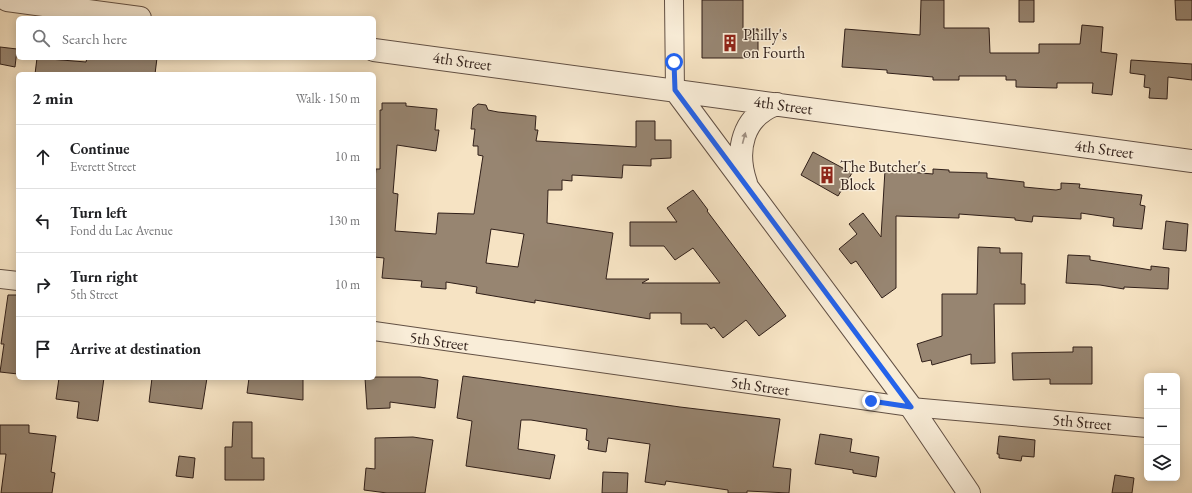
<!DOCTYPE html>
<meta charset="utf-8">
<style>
:root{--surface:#fff;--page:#f6f6f6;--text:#202124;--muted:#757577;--line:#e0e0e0}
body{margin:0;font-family:"EB Garamond",serif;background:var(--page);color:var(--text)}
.controls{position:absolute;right:12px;bottom:12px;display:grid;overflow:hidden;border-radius:6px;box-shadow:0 2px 10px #0003}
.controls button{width:36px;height:36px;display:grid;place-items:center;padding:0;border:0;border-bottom:1px solid var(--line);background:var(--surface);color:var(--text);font:20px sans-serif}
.stop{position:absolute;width:12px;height:12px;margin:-9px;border:3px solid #2563eb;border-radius:50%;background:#fff}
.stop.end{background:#2563eb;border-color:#fff;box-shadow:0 1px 4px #0008}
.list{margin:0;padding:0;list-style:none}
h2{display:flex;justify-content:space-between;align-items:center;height:52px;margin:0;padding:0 16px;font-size:17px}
h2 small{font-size:13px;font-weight:400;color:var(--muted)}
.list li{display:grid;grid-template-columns:26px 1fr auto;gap:12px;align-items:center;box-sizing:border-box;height:64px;padding:0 16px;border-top:1px solid var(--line)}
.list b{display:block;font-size:15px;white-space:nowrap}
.list p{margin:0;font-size:13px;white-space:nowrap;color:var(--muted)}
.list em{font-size:13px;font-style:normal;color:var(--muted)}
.icon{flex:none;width:22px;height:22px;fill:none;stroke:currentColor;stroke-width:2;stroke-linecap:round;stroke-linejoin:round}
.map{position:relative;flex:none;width:1192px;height:493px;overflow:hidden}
.search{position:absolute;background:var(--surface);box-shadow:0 2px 10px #0003;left:16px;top:16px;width:360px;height:44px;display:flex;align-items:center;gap:10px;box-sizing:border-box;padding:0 14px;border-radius:6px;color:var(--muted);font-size:15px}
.panel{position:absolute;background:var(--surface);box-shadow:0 2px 10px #0003;left:16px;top:72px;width:360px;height:308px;border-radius:6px}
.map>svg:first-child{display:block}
</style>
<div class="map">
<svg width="1192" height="493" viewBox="0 0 1192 493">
<rect width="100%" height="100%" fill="#f6e3c3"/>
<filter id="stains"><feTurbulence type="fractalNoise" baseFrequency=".005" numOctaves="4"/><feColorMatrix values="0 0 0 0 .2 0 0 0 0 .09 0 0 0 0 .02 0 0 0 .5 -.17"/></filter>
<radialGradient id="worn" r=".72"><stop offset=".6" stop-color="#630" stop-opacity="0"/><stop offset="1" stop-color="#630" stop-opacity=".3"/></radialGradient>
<path fill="#978571" stroke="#301f19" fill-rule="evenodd" d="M702,0H743V29H758V58H702Z
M921,0H944V28H989L990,53H1039V44H1080L1082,25L1103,27L1101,52L1117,54L1112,95L1092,93L1093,83H1057V88L1016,87V80H1006V76H959V80H933V77L887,73V70L842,67L845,29L920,35Z
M1019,0H1034V22H1019Z
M1175,0H1192V20H1176Z
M0,47L17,49L15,67L0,64Z
M37,58L86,62L87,58H157L155,74H35Z
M1131,60L1192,64V80L1168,77L1167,99L1149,98L1150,88L1144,87L1145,75L1130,73Z
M382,103H406V106L437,109L435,130H439L436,151L397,145L393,193L398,194L395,231L436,234L438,213L474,214L483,156L478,155V146H473L475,129H471L473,108L478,104L486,105L488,110L498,112L536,116L535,130H538L536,141L636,147V121H655V140H671V158L651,159V166L623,165L622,178L572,175V181L562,180V190H548L547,223L613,233L606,279H649L642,283H720L693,248L675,260L664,246H630V222H677L667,208L693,190L708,210L707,211L786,316L759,336L746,320L723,338L714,327L711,329L707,324H681V313H650V319L535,300V303L476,293L477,287L446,282V289L421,287L422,281L382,278L384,258L374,257V188L376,169H380V110H382ZM491,229L524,234L518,267L486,263Z
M813,152L852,173L838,196L801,175Z
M933,169L949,170V172L987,173V178L1024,182V187L1056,190L1061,189V183L1080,184L1079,188L1142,195L1140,205L1145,206L1142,229L1113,226L1114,218L1081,213V219L1033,216L1032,222L1015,220V218L959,214V218L896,216V288L882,298L856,261L851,264L839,249L857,234L849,224L863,213L881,237L885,170L933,174Z
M1166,221L1188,224L1186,251L1163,249Z
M978,247L1000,248V253H1022L1021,284H1025V304H994L995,363L971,364V354L932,365L931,360L922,362L917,344L942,336V294H977Z
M1068,255L1090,256V260L1151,270V266L1169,268L1168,289L1124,287V289L1100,285L1066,283Z
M8,295H18V374L0,372L4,344H1Z
M1073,347H1092V384H1050V379L1013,380L1012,353L1073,352Z
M463,376L680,407L780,419L773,467L791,469L789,493L747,491V493H728V490L666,481L665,485L645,482L650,444L608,438L606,452L588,449L589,441L586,440L587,429L531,420H521L518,449L555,455L550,479L466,466L472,421L457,418Z
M374,377H420L438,380L435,408L390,402V408L367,409L365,378Z
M59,378H104L98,421L77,418L79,402L56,399Z
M152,378H207L202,409L149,402Z
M249,378H303V400L247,393Z
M233,422H252V458H264V480H225V447H232Z
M0,425H29V433L56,436L51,472L55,473L52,493H1L6,454H0Z
M820,434L852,439L850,452L879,457L876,477L853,473V470L815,464Z
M999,436L1035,440L1034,457L1022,456L1021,461L999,458V454H997Z
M413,437L433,440L425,493H387L364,490L366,468L375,469V438Z
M179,456L195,458L193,478L176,476Z
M603,472L628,473L627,493H602Z
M1115,475L1134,478L1132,493H1112Z"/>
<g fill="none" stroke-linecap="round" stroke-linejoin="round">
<g stroke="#625044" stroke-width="20">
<path id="minor" d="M674,0L675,90
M0,279L18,281
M374,331L911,407L1147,428"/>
</g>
<g stroke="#625044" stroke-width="24">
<path id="tertiary" d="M7,0L140,18
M374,50L1192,161
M675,90L911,407L969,493
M746,183C735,151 742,116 777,104"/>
</g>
<use href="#minor" stroke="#f9edd8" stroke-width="18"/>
<use href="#tertiary" stroke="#f9edd8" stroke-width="22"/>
</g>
<defs><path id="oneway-solid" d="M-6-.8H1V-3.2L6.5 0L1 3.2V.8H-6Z"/></defs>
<use fill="#9f9082" href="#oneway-solid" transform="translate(744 138) rotate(-75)"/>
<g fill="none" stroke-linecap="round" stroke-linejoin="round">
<path stroke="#2563eb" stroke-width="5" d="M674,62L675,90L911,407L871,401"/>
</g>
<defs>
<g id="building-bare" transform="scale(1.38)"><path d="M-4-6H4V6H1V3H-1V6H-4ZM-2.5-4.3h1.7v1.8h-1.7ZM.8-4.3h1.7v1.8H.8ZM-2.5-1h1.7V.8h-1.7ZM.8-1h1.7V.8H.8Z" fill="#8f2418" stroke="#f9edd8" stroke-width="2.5" paint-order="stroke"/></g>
</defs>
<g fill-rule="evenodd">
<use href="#building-bare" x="730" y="43"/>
<use href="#building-bare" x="827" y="175"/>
</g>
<g text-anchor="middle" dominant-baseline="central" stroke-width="3" stroke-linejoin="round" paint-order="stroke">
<g font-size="16" fill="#301f19" stroke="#f9edd8" text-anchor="start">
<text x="743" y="34">Philly's<tspan x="743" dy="18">on Fourth</tspan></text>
<text x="840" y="166">The Butcher's<tspan x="840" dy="18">Block</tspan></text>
</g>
<g font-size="16" fill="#301f19" stroke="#f9edd8">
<text transform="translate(462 61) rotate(8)">4th Street</text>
<text transform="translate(783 105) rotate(8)">4th Street</text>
<text transform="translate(1104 149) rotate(8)">4th Street</text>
<text transform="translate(439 341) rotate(8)">5th Street</text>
<text transform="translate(760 386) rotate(8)">5th Street</text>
<text transform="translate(1082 422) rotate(5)">5th Street</text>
</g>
</g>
<rect width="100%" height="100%" filter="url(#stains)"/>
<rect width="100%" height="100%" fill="url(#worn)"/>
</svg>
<div class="controls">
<button>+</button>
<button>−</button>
<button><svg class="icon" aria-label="layers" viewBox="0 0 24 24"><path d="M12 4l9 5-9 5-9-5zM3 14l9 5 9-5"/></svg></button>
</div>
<div class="stop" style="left:674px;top:62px"></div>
<div class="stop end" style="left:871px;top:401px"></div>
<div class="search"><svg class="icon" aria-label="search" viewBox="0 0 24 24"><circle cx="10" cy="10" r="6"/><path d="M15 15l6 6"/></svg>Search here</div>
<section class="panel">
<h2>2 min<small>Walk · 150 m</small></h2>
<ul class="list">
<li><svg class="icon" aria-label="ahead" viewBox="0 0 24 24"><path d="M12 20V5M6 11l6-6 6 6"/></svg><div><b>Continue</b><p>Everett Street</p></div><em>10 m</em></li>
<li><svg class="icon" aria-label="left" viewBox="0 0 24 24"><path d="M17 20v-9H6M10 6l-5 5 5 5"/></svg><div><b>Turn left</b><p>Fond du Lac Avenue</p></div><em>130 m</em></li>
<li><svg class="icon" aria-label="right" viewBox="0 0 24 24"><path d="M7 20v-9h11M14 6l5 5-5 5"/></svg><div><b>Turn right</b><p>5th Street</p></div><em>10 m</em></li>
<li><svg class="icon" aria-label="arrive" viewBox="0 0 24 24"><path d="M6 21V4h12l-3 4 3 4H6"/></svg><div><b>Arrive at destination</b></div></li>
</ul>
</section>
</div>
